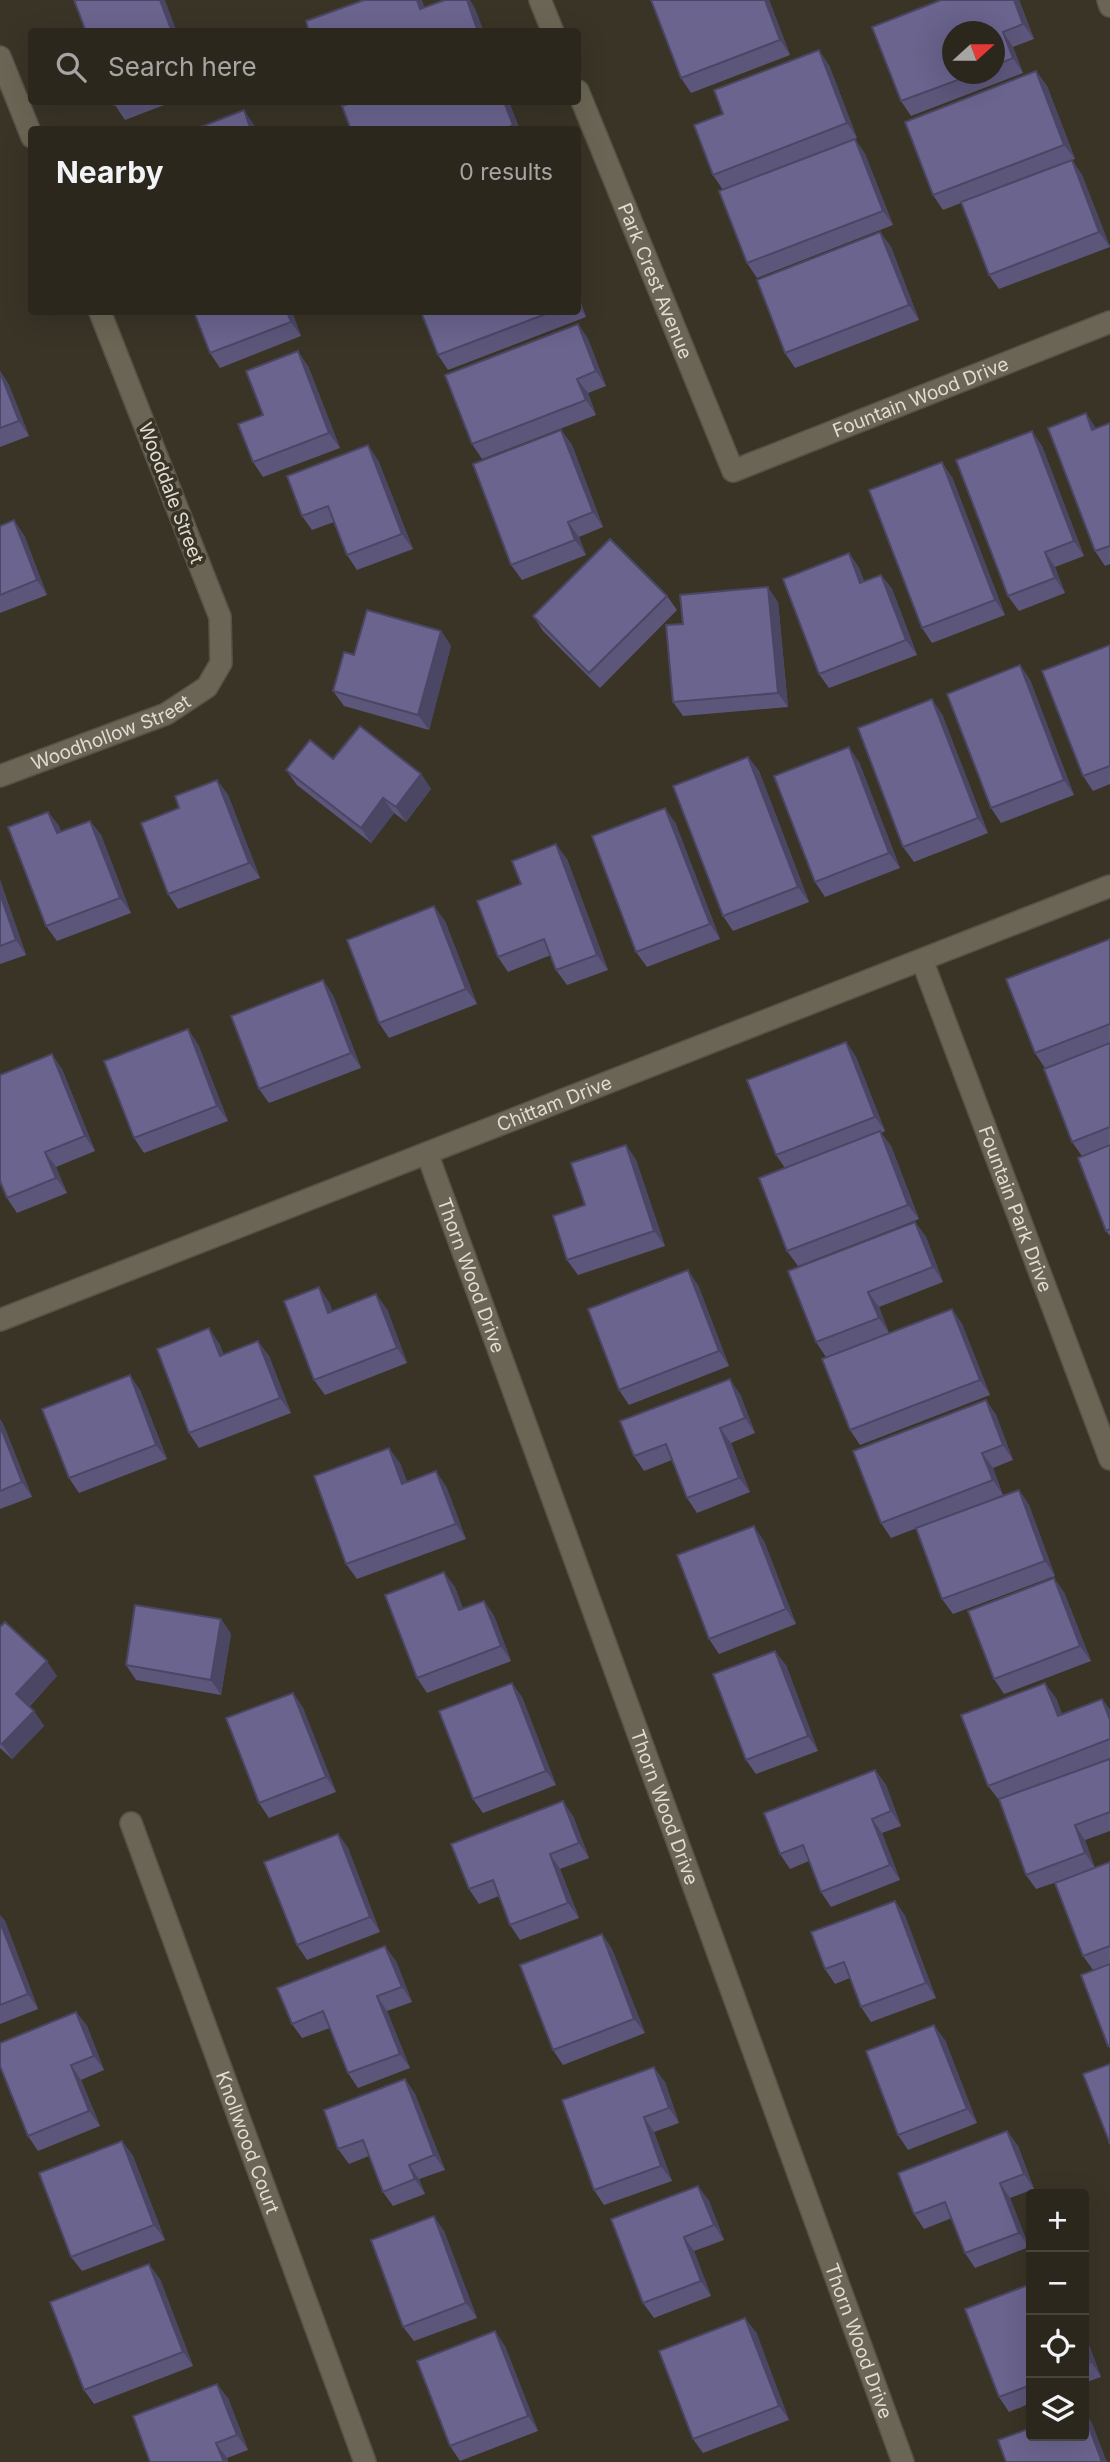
<!DOCTYPE html>
<meta charset="utf-8">
<style>
:root{--surface:#2c271d;--page:#38332a;--text:#f1f3f6;--muted:#a6a5a4;--line:#48443b}
body{margin:0;font-family:Inter,sans-serif;background:var(--page);color:var(--text)}
.controls{position:absolute;right:21px;bottom:21px;display:grid;overflow:hidden;border-radius:7px;box-shadow:0 7px 28px #0002}
.controls button{width:63px;height:63px;display:grid;place-items:center;padding:0;border:0;border-bottom:2px solid var(--line);background:var(--surface);color:var(--text);font:35px sans-serif}
.compass{position:absolute;left:942px;top:21px;width:63px;height:63px;border-radius:50%;background:var(--surface);box-shadow:0 7px 28px #0002;rotate:69deg}
.list{margin:0;padding:0;list-style:none}
h2{display:flex;justify-content:space-between;align-items:center;height:91px;margin:0;padding:0 28px;font-size:30px}
h2 small{font-size:23px;font-weight:400;color:var(--muted)}
.icon{flex:none;width:38px;height:38px;fill:none;stroke:currentColor;stroke-width:2;stroke-linecap:round;stroke-linejoin:round}
.map{position:relative;flex:none;width:1110px;height:2462px;overflow:hidden}
.search{position:absolute;background:var(--surface);box-shadow:0 7px 28px #0002;left:28px;top:28px;width:553px;height:77px;display:flex;align-items:center;gap:18px;box-sizing:border-box;padding:0 24px;border-radius:7px;color:var(--muted);font-size:26px}
.panel{position:absolute;background:var(--surface);box-shadow:0 7px 28px #0002;left:28px;top:126px;width:553px;height:189px;border-radius:7px}
.map>svg:first-child{display:block}
</style>
<div class="map">
<svg width="1110" height="2462" viewBox="0 0 1110 2462">
<rect width="100%" height="100%" fill="#3a3427"/>
<g fill="none" stroke-linecap="round" stroke-linejoin="round">
<g stroke="#565246" stroke-width="24">
<g id="minor">
<path d="M540,0L553,32"/>
<path d="M1108,0L1110,6"/>
<path d="M0,57L32,137"/>
<path id="s1" d="M578,91L733,471L1110,322"/>
<path id="s2" d="M0,776L166,714L207,687L221,663L220,617L100,312"/>
<path id="s3" d="M922,960L1110,1459"/>
<path id="s4" d="M427,1153L903,2462"/>
<path id="s5" d="M0,1320L1110,886"/>
<path id="s6" d="M131,1823L365,2462"/>
</g>
</g>
<use href="#minor" stroke="#6b6555" stroke-width="21"/>
</g>
<path fill="#5b567a" fill-rule="evenodd" d="M651,0H769L790,55L691,93L681,78Z
M1019,0L1034,39L1013,47L1023,73L911,116L901,101ZM995,32V74H953Z
M829,65L857,138L723,190L713,175L723,114Z
M1036,71L1047,86L1075,159L1072,160L1082,175L1110,247L999,289L989,275L961,203L943,210L933,195Z
M113,102H172L125,120Z
M338,102H509L520,130H351L341,106Z
M855,139L865,154L893,225L757,278L747,263Z
M880,232L891,247L919,320L795,368L785,353Z
M578,294L586,317L448,370L438,355L421,312H578Z
M292,312L301,336L220,368L210,353Z
M578,324L588,339L606,386L588,393L596,415L482,459L472,444Z
M308,366L340,448L263,477L253,462L263,415Z
M0,371L9,385L29,436L0,447Z
M1110,423V564L1105,566L1095,551L1096,428Z
M561,430L572,445L603,527L579,537L586,555L522,580L511,565Z
M1042,446L1084,556L1055,567L1065,593L1019,611L1008,596Z
M378,460L413,549L357,570L347,555L334,522L312,530L302,516Z
M952,477L1005,615L932,643L922,628Z
M0,526L24,535L47,595L0,613Z
M849,553L859,568L864,581L881,575L892,589L917,655L829,688L819,674Z
M667,596L677,610L600,688L543,631L533,616Z
M778,602L788,707L683,716L673,702L683,624Z
M441,631L451,646L429,730L344,706L333,691L354,655Z
M1110,645V784L1093,791L1083,776Z
M1020,665L1030,680L1074,795L1001,823L991,808Z
M942,714L988,833L914,862L903,847Z
M748,757L759,771L809,902L733,931L723,916Z
M333,759L421,774L431,789L406,822L394,813L371,843L297,785L286,770Z
M859,762L900,868L825,897L815,882Z
M217,780L228,795L260,878L178,909L168,894L179,808Z
M48,812L59,826L61,832L90,821L101,835L131,913L57,941L46,926Z
M675,822L720,939L647,967L636,952Z
M567,859L608,970L567,985L556,970L551,955L508,972L498,957L521,884Z
M0,880L26,955L0,964Z
M445,921L477,1004L389,1038L379,1023Z
M1110,939V1043L1045,1068L1035,1053Z
M333,995L361,1068L269,1103L259,1089Z
M846,1042L856,1057L885,1131L881,1133L891,1146L919,1219L798,1266L787,1251L785,1168L776,1155Z
M1110,1043V1236L1106,1231L1082,1156L1072,1142Z
M198,1044L228,1121L144,1153L134,1138Z
M62,1069L95,1151L56,1167L67,1193L17,1213L7,1198Z
M626,1145L636,1160L665,1246L578,1275L567,1260L585,1205Z
M915,1222L926,1237L943,1282L879,1307L889,1333L826,1357L816,1342Z
M698,1285L729,1366L629,1405L619,1390Z
M329,1302L332,1311L387,1309L407,1363L325,1395L314,1380Z
M952,1309L962,1324L990,1395L860,1445L850,1430Z
M219,1343L224,1355L269,1356L291,1413L199,1448L189,1433Z
M140,1390L167,1459L79,1493L69,1478Z
M740,1394L755,1433L731,1443L750,1492L697,1513L687,1498L672,1460L644,1471L634,1456Z
M986,1400L996,1415L1013,1460L993,1468L1003,1495L891,1538L881,1523Z
M0,1419L4,1426L32,1497L0,1509Z
M400,1463L407,1482L446,1486L466,1539L357,1579L346,1564Z
M1019,1490L1029,1505L1055,1576L953,1614L942,1599Z
M764,1541L796,1624L719,1654L709,1639Z
M455,1587L463,1609L484,1601L494,1616L511,1661L427,1693L417,1678Z
M1064,1592L1091,1661L1004,1694L994,1679Z
M221,1619L231,1634L221,1695L136,1680L126,1665Z
M0,1627L57,1676L29,1707L34,1711L44,1726L12,1759L0,1748Z
M786,1665L818,1751L756,1774L746,1760Z
M293,1693L303,1708L336,1792L269,1818L259,1803Z
M522,1697L556,1785L483,1813L473,1799Z
M1056,1698L1062,1714L1102,1699L1110,1710V1758L1057,1778L1110,1759V1831L1085,1840L1095,1868L1110,1862V2048L1108,2046L1093,1970L1083,1956L1069,1878L1036,1889L1026,1875L999,1800L988,1786Z
M875,1770L886,1785L901,1826L882,1833L900,1880L831,1907L821,1892L809,1861L790,1869L780,1854Z
M573,1816L589,1858L560,1869L579,1918L520,1940L510,1925L499,1896L479,1904L469,1889Z
M338,1834L348,1848L380,1932L307,1960L297,1945Z
M895,1901L905,1916L936,1998L871,2022L861,2007L850,1978L835,1984L825,1969Z
M0,1915L5,1921L38,2009L0,2024Z
M602,1934L612,1949L645,2033L563,2065L553,2050Z
M396,1961L412,2002L387,2011L410,2068L358,2088L348,2073L330,2028L302,2038L292,2024Z
M76,2012L87,2026L104,2070L81,2080L100,2126L38,2151L28,2136Z
M945,2040L977,2123L908,2150L898,2135Z
M405,2079L415,2094L445,2170L419,2179L425,2194L393,2206L383,2192L369,2156L349,2164L338,2149Z
M665,2082L679,2123L654,2132L672,2181L604,2205L594,2190Z
M1007,2131L1018,2146L1034,2189L1010,2198L1029,2247L975,2268L965,2253L952,2218L924,2229L914,2214Z
M122,2141L133,2156L165,2240L82,2271L71,2257Z
M698,2186L709,2201L724,2240L694,2251L711,2296L654,2318L643,2303Z
M444,2231L477,2318L414,2341L403,2327Z
M160,2279L193,2366L94,2404L84,2390Z
M1031,2284V2403L1009,2412L999,2397Z
M756,2332L789,2420L703,2453L693,2439Z
M1084,2332L1101,2377L1084,2383Z
M505,2346L538,2431L460,2461L450,2446Z
M228,2398L248,2450L227,2458L228,2462H150Z"/>
<path fill="#4a4663" d="M160,0H165L177,32H172Z
M417,0H422L430,24L420,9Z
M467,0H470L475,8L484,32H478Z
M765,0H769L790,55L780,40Z
M1014,0H1019L1034,39L1023,24Z
M1003,32L1013,47L1023,73L1013,58Z
M819,50L829,65L857,138L847,123Z
M1036,71L1047,86L1075,159L1064,145Z
M504,102H509L520,130H516L513,125Z
M244,110L254,125L256,130H251Z
M855,139L865,154L893,225L883,211Z
M1072,160L1082,175L1110,247L1099,232Z
M880,232L891,247L919,320L909,305Z
M578,294L586,317L578,304Z
M287,312H292L301,336L291,322Z
M578,324L588,339L606,386L596,371Z
M298,351L308,366L340,448L329,433Z
M0,371L9,385L29,436L19,421Z
M577,379L588,393L596,415L586,400Z
M1086,413L1096,428L1092,430Z
M561,430L572,445L603,527L593,512Z
M1032,431L1042,446L1084,556L1074,541Z
M368,445L378,460L413,549L402,534Z
M942,462L952,477L1005,615L995,600Z
M14,520L24,535L47,595L37,580Z
M568,522L579,537L586,555L575,540Z
M1045,552L1055,567L1065,593L1055,578Z
M849,553L859,568L870,598L860,583Z
M881,575L892,589L917,655L906,640Z
M768,587L778,602L788,707L778,693Z
M441,631L451,646L429,730L418,715Z
M1020,665L1030,680L1074,795L1064,780Z
M932,699L942,714L988,833L978,818Z
M849,747L859,762L900,868L889,853Z
M748,757L759,771L809,902L798,887Z
M421,774L431,789L406,822L396,807Z
M217,780L228,795L260,878L249,863Z
M383,798L394,813L371,843L361,828Z
M665,808L675,822L720,939L710,924Z
M48,812L59,826L67,848L57,833Z
M90,821L101,835L131,913L120,898Z
M556,844L567,859L608,970L597,955Z
M0,880L26,955L16,940L0,894Z
M434,906L445,921L477,1004L466,989Z
M323,980L333,995L361,1068L351,1053Z
M188,1029L198,1044L228,1121L217,1106Z
M846,1042L856,1057L885,1131L875,1117Z
M52,1054L62,1069L95,1151L85,1136Z
M880,1131L891,1146L919,1219L908,1205Z
M626,1145L636,1160L665,1246L654,1231Z
M45,1152L56,1167L67,1193L56,1178Z
M915,1222L926,1237L943,1282L933,1267Z
M688,1270L698,1285L729,1366L719,1351Z
M319,1287L329,1302L339,1327L328,1313Z
M868,1292L879,1307L889,1333L879,1318Z
M376,1294L387,1309L407,1363L397,1348Z
M952,1309L962,1324L990,1395L980,1380Z
M209,1328L219,1343L230,1371L220,1356Z
M258,1341L269,1356L291,1413L280,1398Z
M130,1375L140,1390L167,1459L156,1445Z
M730,1379L740,1394L755,1433L745,1418Z
M986,1400L996,1415L1013,1460L1003,1445Z
M0,1419L4,1426L32,1497L22,1482L0,1426Z
M720,1428L731,1443L750,1492L739,1478Z
M389,1448L400,1463L413,1498L402,1484Z
M982,1453L993,1468L1003,1495L993,1480Z
M436,1471L446,1486L466,1539L456,1524Z
M1019,1490L1029,1505L1055,1576L1045,1561Z
M754,1526L764,1541L796,1624L786,1609Z
M444,1572L455,1587L469,1625L459,1610Z
M1054,1578L1064,1592L1091,1661L1080,1646Z
M484,1601L494,1616L511,1661L501,1646Z
M221,1619L231,1634L221,1695L211,1680Z
M775,1651L786,1665L818,1751L808,1736Z
M47,1661L57,1676L26,1709L16,1694Z
M512,1683L522,1697L556,1785L546,1771Z
M1045,1683L1056,1698L1068,1730L1058,1716Z
M293,1693L303,1708L336,1792L326,1777Z
M1102,1699L1110,1710V1720Z
M34,1711L44,1726L12,1759L2,1744Z
M875,1770L886,1785L901,1826L891,1811Z
M563,1801L573,1816L589,1858L579,1843Z
M872,1819L882,1833L900,1880L890,1865Z
M1075,1825L1085,1840L1095,1868L1085,1853Z
M338,1834L348,1848L380,1932L370,1917Z
M550,1854L560,1869L579,1918L568,1903Z
M895,1901L905,1916L936,1998L926,1983Z
M0,1915L5,1921L38,2009L28,1994L0,1922Z
M602,1934L612,1949L645,2033L634,2019Z
M385,1946L396,1961L412,2002L402,1987Z
M377,1996L387,2011L410,2068L400,2054Z
M76,2012L87,2026L104,2070L94,2056Z
M934,2025L945,2040L977,2123L967,2109Z
M71,2065L81,2080L100,2126L89,2111Z
M654,2067L665,2082L679,2123L669,2108Z
M405,2079L415,2094L445,2170L434,2155Z
M644,2117L654,2132L672,2181L661,2166Z
M1007,2131L1018,2146L1034,2189L1024,2174Z
M122,2141L133,2156L165,2240L154,2225Z
M409,2165L419,2179L425,2194L415,2179Z
M1000,2183L1010,2198L1029,2247L1019,2233Z
M698,2186L709,2201L724,2240L714,2225Z
M434,2216L444,2231L477,2318L466,2303Z
M684,2237L694,2251L711,2296L701,2281Z
M149,2264L160,2279L193,2366L183,2352Z
M745,2318L756,2332L789,2420L779,2406Z
M495,2331L505,2346L538,2431L528,2416Z
M1084,2332L1101,2377L1091,2362L1084,2344Z
M217,2384L228,2398L248,2450L237,2435Z
M1084,2411L1092,2423L1107,2462H1102Z
M216,2443L227,2458L228,2462H224Z"/>
<path fill="#6a648e" stroke="#4a4663" stroke-width="2" d="M74,0H160L172,32H86Z
M364,0H417L420,9L445,0H467L478,32H309L306,21Z
M651,0H765L780,40L681,78Z
M941,0H1014L1023,24L1003,32L1013,58L995,66V32H953V74H974L901,101L872,27Z
M819,50L847,123L713,175L694,125L723,114L714,90Z
M1036,71L1064,145L933,195L905,122Z
M113,102H124L114,105Z
M354,102H504L513,125L503,130H351L342,106Z
M244,110L251,130H193Z
M855,139L883,211L747,263L719,191Z
M1072,160L1099,232L989,275L961,202Z
M880,232L909,305L785,353L757,280Z
M194,312H287L291,322L210,353Z
M421,312H551L438,355Z
M578,324L596,371L577,379L586,400L472,444L445,375Z
M298,351L329,433L253,462L238,424L263,415L246,371Z
M0,372L19,421L0,428Z
M1086,413L1092,430L1110,423V546L1095,551L1048,428Z
M561,430L593,512L568,522L575,540L511,565L473,464Z
M1032,431L1074,541L1045,552L1055,578L1008,596L956,460Z
M368,445L402,534L347,555L328,506L302,516L287,476Z
M942,462L995,600L922,628L869,490Z
M14,520L37,580L0,595V526Z
M610,539L667,596L589,673L533,616Z
M849,553L860,583L881,575L906,640L819,674L783,579Z
M768,587L778,693L673,702L666,625L683,624L680,595Z
M367,610L441,631L418,715L333,691L344,652L354,655Z
M1110,645V766L1083,776L1042,671Z
M1020,665L1064,780L991,808L947,694Z
M932,699L978,818L903,847L858,728Z
M360,726L421,774L396,807L383,798L361,828L286,770L310,740L333,759Z
M849,747L889,853L815,882L774,776Z
M748,757L798,887L723,916L673,786Z
M217,780L249,863L168,894L141,823L179,808L175,796Z
M665,808L710,924L636,952L592,836Z
M48,812L57,833L90,821L120,898L46,926L8,827Z
M556,844L597,955L556,970L544,939L498,957L477,901L521,884L512,861Z
M0,894L16,940L0,946Z
M434,906L466,989L379,1023L347,940Z
M1110,939V1024L1035,1053L1006,979Z
M323,980L351,1053L259,1089L231,1016Z
M188,1029L217,1106L134,1138L104,1061Z
M846,1042L875,1117L776,1155L747,1080Z
M1110,1043V1127L1072,1142L1044,1069Z
M52,1054L85,1136L45,1152L56,1178L7,1198L0,1181V1075Z
M880,1131L908,1205L787,1251L759,1178Z
M626,1145L654,1231L567,1260L553,1216L585,1205L571,1163Z
M1110,1145V1229L1106,1231L1078,1158Z
M915,1222L933,1267L868,1292L879,1318L816,1342L788,1271Z
M688,1270L719,1351L619,1390L588,1309Z
M319,1287L328,1313L376,1294L397,1348L314,1380L284,1301Z
M952,1309L980,1380L850,1430L822,1359Z
M209,1328L220,1356L258,1341L280,1398L189,1433L157,1349Z
M130,1375L156,1445L69,1478L42,1409Z
M730,1379L745,1418L720,1428L739,1478L687,1498L666,1444L634,1456L620,1421Z
M986,1400L1003,1445L982,1453L993,1480L881,1523L853,1451Z
M0,1426L22,1482L0,1491Z
M389,1448L402,1484L436,1471L456,1524L346,1564L314,1476Z
M1019,1490L1045,1561L942,1599L916,1528Z
M754,1526L786,1609L709,1639L677,1555Z
M444,1572L459,1610L484,1601L501,1646L417,1678L385,1595Z
M1054,1578L1080,1646L994,1679L968,1611Z
M135,1605L221,1619L211,1680L126,1665Z
M5,1622L47,1661L16,1694L34,1711L2,1744L0,1743V1627Z
M775,1651L808,1736L746,1760L713,1674Z
M512,1683L546,1771L473,1799L439,1711Z
M1045,1683L1058,1716L1102,1699L1110,1720V1739L988,1786L961,1715Z
M293,1693L326,1777L259,1803L226,1718Z
M1110,1759V1812L1075,1825L1085,1853L1026,1875L999,1799Z
M875,1770L891,1811L872,1819L890,1865L821,1892L803,1845L780,1854L764,1813Z
M563,1801L579,1843L550,1854L568,1903L510,1925L493,1880L469,1889L451,1844Z
M338,1834L370,1917L297,1945L264,1862Z
M1110,1862V1946L1083,1956L1055,1883Z
M895,1901L926,1983L861,2007L844,1962L825,1969L811,1932Z
M0,1922L28,1994L0,2005Z
M602,1934L634,2019L553,2050L520,1965Z
M385,1946L402,1987L377,1996L400,2054L348,2073L323,2011L292,2024L277,1988Z
M1110,1964V2045L1108,2046L1081,1975Z
M76,2012L94,2056L71,2065L89,2111L28,2136L0,2066V2043Z
M934,2025L967,2109L898,2135L866,2051Z
M1110,2064V2144L1083,2074Z
M654,2067L669,2108L644,2117L661,2166L594,2190L562,2100Z
M405,2079L434,2155L409,2165L415,2179L383,2192L363,2140L338,2149L324,2110Z
M1007,2131L1024,2174L1000,2183L1019,2233L965,2253L945,2202L914,2214L898,2173Z
M122,2141L154,2225L71,2257L39,2173Z
M698,2186L714,2225L684,2237L701,2281L643,2303L611,2219Z
M434,2216L466,2303L403,2327L371,2240Z
M149,2264L183,2352L84,2390L50,2302Z
M1031,2284V2385L999,2397L965,2309Z
M745,2318L779,2406L693,2439L659,2351Z
M495,2331L528,2416L450,2446L417,2361Z
M1084,2344L1091,2362L1084,2364Z
M217,2384L237,2435L216,2443L224,2462H150L133,2416Z
M1084,2414L1102,2462H1006L998,2440L1031,2428V2436H1084Z"/>
<g text-anchor="middle" dominant-baseline="central" stroke-width="7" stroke-linejoin="round" paint-order="stroke">
<g font-size="19" fill="#dfdcd3" stroke="#3a3427">
<text stroke="none"><textPath href="#s1" startOffset="205">Park Crest Avenue</textPath></text>
<text stroke="none"><textPath href="#s1" startOffset="612">Fountain Wood Drive</textPath></text>
<text transform="translate(171 493) rotate(69)">Wooddale Street</text>
<text stroke="none"><textPath href="#s2" startOffset="119">Woodhollow Street</textPath></text>
<text stroke="none"><textPath href="#s5" startOffset="595">Chittam Drive</textPath></text>
<text stroke="none"><textPath href="#s3" startOffset="266">Fountain Park Drive</textPath></text>
<text stroke="none"><textPath href="#s4" startOffset="130">Thorn Wood Drive</textPath></text>
<text stroke="none"><textPath href="#s4" startOffset="696">Thorn Wood Drive</textPath></text>
<text stroke="none"><textPath href="#s6" startOffset="340">Knollwood Court</textPath></text>
<text stroke="none"><textPath href="#s4" startOffset="1264">Thorn Wood Drive</textPath></text>
</g>
</g>
</svg>
<div class="controls">
<button>+</button>
<button>−</button>
<button><svg class="icon" aria-label="locate" viewBox="0 0 24 24"><circle cx="12" cy="12" r="6"/><path d="M12 2v4M12 18v4M2 12h4M18 12h4"/></svg></button>
<button><svg class="icon" aria-label="layers" viewBox="0 0 24 24"><path d="M12 4l9 5-9 5-9-5zM3 14l9 5 9-5"/></svg></button>
</div>
<svg class="compass" viewBox="-18 -18 36 36"><path d="M0-13l5 13h-10z" fill="#e53935"/><path d="M0 13l5-13h-10z" fill="#a6a5a4"/></svg>
<div class="search"><svg class="icon" aria-label="search" viewBox="0 0 24 24"><circle cx="10" cy="10" r="6"/><path d="M15 15l6 6"/></svg>Search here</div>
<section class="panel">
<h2>Nearby<small>0 results</small></h2>
<ul class="list">
</ul>
</section>
</div>
